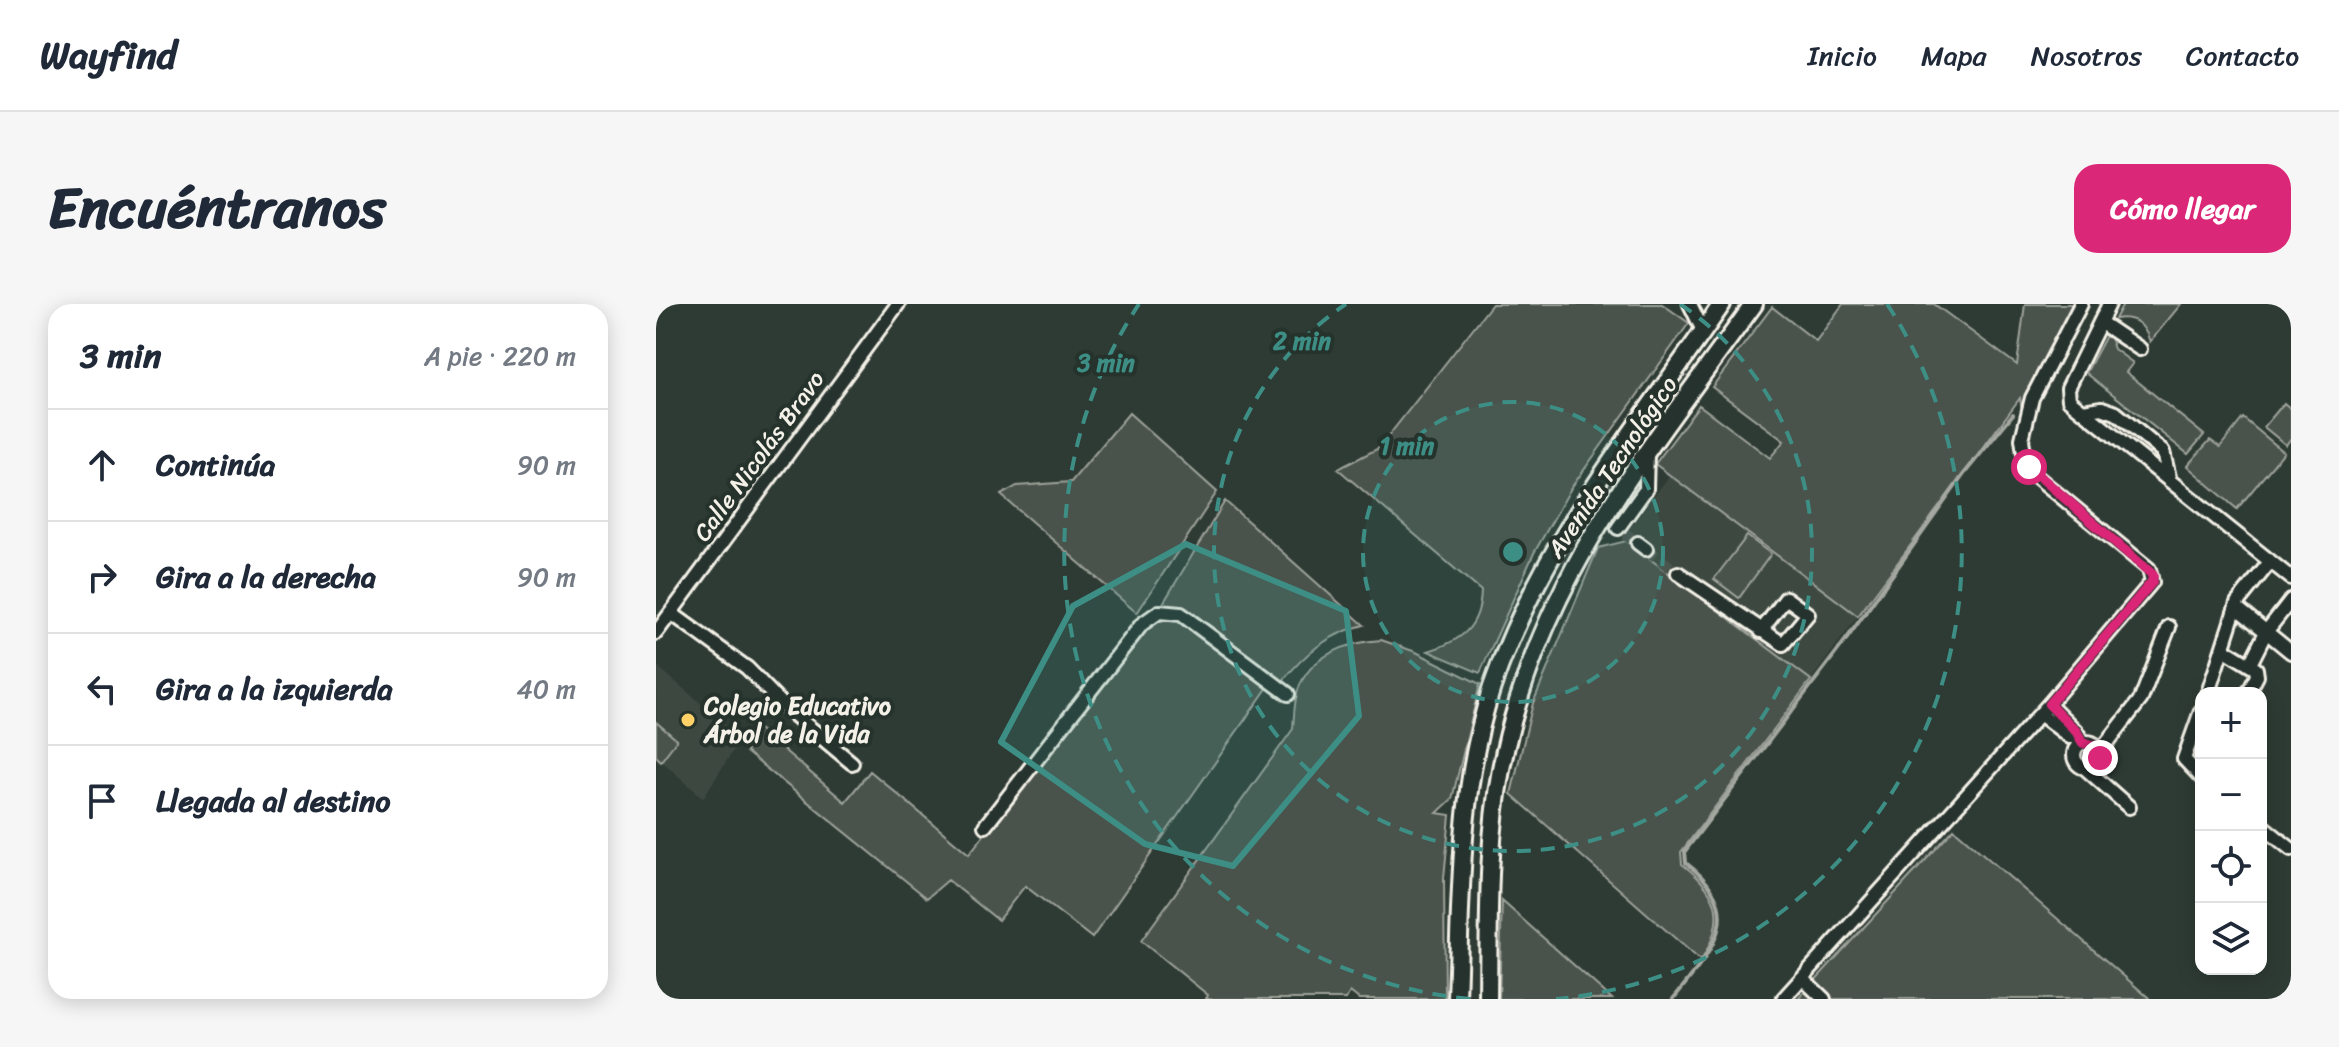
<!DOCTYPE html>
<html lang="es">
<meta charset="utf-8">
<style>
:root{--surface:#fff;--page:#f6f6f7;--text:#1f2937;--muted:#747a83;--line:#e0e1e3;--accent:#db2777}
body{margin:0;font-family:Sriracha,sans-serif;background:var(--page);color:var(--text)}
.controls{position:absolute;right:24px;bottom:24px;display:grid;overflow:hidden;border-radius:16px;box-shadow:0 4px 20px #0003}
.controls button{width:72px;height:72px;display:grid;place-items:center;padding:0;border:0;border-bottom:2px solid var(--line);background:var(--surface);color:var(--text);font:40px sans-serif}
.stop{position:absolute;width:24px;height:24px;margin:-18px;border:6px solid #db2777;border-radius:50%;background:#fff}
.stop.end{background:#db2777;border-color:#fff;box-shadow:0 2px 8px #0008}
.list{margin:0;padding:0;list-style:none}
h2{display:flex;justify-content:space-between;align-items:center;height:104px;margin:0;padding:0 32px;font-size:34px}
h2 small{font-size:26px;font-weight:400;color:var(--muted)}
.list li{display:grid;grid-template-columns:52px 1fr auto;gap:24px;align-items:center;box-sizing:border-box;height:112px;padding:0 32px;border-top:2px solid var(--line)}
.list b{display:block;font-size:30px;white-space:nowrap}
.list em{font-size:26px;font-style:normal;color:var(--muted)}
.icon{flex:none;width:44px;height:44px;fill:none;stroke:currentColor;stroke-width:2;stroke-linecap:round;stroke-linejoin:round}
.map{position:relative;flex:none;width:1635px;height:695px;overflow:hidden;border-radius:24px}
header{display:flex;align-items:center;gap:48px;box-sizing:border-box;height:112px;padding:0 40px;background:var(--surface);border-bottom:2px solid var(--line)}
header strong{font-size:38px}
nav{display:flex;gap:44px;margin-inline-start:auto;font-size:28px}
.intro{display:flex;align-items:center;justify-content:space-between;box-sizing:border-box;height:192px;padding:0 48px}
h1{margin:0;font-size:56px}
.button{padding:20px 36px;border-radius:24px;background:var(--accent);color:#fff;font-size:28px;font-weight:700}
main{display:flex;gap:48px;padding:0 48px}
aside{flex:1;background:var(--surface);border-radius:24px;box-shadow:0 4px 20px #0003}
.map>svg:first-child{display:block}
</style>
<header>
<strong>Wayfind</strong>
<nav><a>Inicio</a><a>Mapa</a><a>Nosotros</a><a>Contacto</a></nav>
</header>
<div class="intro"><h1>Encuéntranos</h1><a class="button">Cómo llegar</a></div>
<main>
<aside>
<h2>3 min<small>A pie · 220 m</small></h2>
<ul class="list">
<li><svg class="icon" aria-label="ahead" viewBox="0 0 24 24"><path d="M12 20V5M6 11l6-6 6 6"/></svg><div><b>Continúa</b></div><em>90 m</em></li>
<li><svg class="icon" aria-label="right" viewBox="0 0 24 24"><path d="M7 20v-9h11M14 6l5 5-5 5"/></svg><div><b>Gira a la derecha</b></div><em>90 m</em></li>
<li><svg class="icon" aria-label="left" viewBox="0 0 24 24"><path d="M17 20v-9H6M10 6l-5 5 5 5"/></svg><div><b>Gira a la izquierda</b></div><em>40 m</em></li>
<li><svg class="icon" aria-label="arrive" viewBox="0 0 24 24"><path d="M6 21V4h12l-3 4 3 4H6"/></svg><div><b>Llegada al destino</b></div></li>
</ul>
</aside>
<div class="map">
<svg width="1635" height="695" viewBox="0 0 1635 695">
<rect width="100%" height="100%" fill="#2e3b34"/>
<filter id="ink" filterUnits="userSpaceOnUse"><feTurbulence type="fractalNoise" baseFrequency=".0125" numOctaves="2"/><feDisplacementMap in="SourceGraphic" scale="16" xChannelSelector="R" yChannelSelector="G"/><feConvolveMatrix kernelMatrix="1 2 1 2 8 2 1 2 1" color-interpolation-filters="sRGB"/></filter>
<g filter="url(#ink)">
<path fill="#3c4841" d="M1014,171L1202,312L1155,376L966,234Z
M0,361L85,434L47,494L0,452Z"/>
<path fill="#48524c" stroke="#9ea29a" stroke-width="2" d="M836,0H1006L1033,19L915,184L878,249L824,369L772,347C805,337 824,324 825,287L682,165L723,144Z
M1187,0H1278L1361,61L1369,0H1419L1365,101L1364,94L1202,312L999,160L1043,101L1114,154L1128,137L1056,83L1116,3L1160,37Z
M1467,0H1525L1494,38C1488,19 1478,12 1459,15Z
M1452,28L1458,45L1477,59L1470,68L1548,131L1532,150L1430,69Z
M1628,99L1635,105V134L1630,141L1608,123Z
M473,109L561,188L481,309L345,191L361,182L415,178Z
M1587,114L1628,148L1581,205L1531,162L1554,136L1564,143Z
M569,197L708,321C672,330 649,349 626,378L619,373L436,634L369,582L342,616L292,576L271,594L90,448L102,424L189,498L214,467L313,550L494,321Z
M1091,232L1115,250L1083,294L1058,275Z
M970,237L1155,376L1025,548L1026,560C1064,589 1071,614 1045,657L855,490L877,399L942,244Z
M725,336L760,348L824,380L796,495L781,509L794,511L788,574L789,695H703L694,688L690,695H550L552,691L485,637L637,425C638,413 638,398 642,386C654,351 692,338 725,336Z
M0,418L21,436L5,457L0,452Z
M1298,525L1493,694V695H1142Z
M846,597L956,695H843Z"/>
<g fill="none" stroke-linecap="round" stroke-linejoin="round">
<path stroke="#a4a8a0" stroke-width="4" d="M1017,695C1056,647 1093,607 1030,559L1029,547L1192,333L1308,170L1357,110"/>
<path stroke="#4c564f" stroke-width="12" stroke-dasharray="12 6" stroke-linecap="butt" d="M969,230L982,239
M990,245L1022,269"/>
<g stroke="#f4f1e8" stroke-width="18">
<path id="minor" d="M1034,0L1047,27
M1453,0L1412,84L1413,96L1635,274
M1444,18L1484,45
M1427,107L1446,104L1460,109L1507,148L1514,177
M962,224L990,185L991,148
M982,239L990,245
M1022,269L1127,340L1152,310L1130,294L1105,327
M1581,304L1635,348
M15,309L91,364L129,403L196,459
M0,329L242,0
M1569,346L1600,365L1601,372L1592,389
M1595,358L1610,328L1635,296
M1552,389L1581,299L1614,258
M1393,400L1420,427L1427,439
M1545,407L1528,455L1545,473
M1384,410L1414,433H1421
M1418 451a13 13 0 1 1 26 0a13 13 0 1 1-26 0Z
M1444,448L1485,395L1513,323
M1429,464L1473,503
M1605,521L1635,545
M329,522L486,320L503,308L525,310L632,390
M1146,674L1168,695
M1127,695L1393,400L1496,278L1493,265L1381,173L1368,149L1366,135L1376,94L1425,0"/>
</g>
<g stroke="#f4f1e8" stroke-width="22">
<path id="major" d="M801,695C805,592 803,482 836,383C885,239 982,123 1066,0
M832,695C833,619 831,540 845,465C882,276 989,151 1098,0"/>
</g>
<use href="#minor" stroke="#26332d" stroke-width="12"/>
<use href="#major" stroke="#26332d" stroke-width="16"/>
</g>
</g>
<g fill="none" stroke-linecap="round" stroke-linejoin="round" filter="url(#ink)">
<path stroke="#db2777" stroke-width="10" d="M1373,163L1497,271L1496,278L1393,400L1420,427L1427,439L1440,442L1444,454"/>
</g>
<path fill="#3d8f86" fill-opacity="0.2" stroke="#3d8f86" stroke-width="6" stroke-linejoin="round" d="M530,240L690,307L703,412L577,562L489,540L345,438L417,302Z"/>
<circle cx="857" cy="248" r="150" fill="#3d8f86" fill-opacity=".12"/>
<g fill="none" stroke="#3d8f86" stroke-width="4" stroke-dasharray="14 10">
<circle cx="857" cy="248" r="150"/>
<path d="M1024 0A299 299 0 1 1 690 0"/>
<path d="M814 695A449 449 0 0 1 483 0M1231 0A449 449 0 0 1 900 695"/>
</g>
<circle fill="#ffd166" stroke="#26332d" stroke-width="3" cx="32" cy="416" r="8"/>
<g text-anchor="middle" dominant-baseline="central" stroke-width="8" stroke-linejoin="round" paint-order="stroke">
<g font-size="24" fill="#f4f1e8" stroke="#26332d">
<text transform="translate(103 152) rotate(-54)">Calle Nicolás Bravo</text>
<text transform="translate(956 163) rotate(-56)">Avenida Tecnológico</text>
</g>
<g font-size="24" font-weight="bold" fill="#f4f1e8" stroke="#26332d" text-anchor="start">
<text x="48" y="402">Colegio Educativo<tspan x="48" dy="28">Árbol de la Vida</tspan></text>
</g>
</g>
<circle cx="857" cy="248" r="12" fill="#3d8f86" stroke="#26332d" stroke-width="4"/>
<g font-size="24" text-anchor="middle" font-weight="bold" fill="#3d8f86" stroke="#26332d" stroke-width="8" stroke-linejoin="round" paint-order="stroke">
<text x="646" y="45">2 min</text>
<text x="450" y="67">3 min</text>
<text x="751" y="150">1 min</text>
</g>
</svg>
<div class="controls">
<button>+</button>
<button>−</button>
<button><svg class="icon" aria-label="locate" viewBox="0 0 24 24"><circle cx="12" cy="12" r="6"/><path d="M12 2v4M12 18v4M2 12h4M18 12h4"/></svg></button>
<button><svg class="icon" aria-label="layers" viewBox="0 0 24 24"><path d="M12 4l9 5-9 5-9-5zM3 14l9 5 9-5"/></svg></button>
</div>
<div class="stop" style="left:1373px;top:163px"></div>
<div class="stop end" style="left:1444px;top:454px"></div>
</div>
</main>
